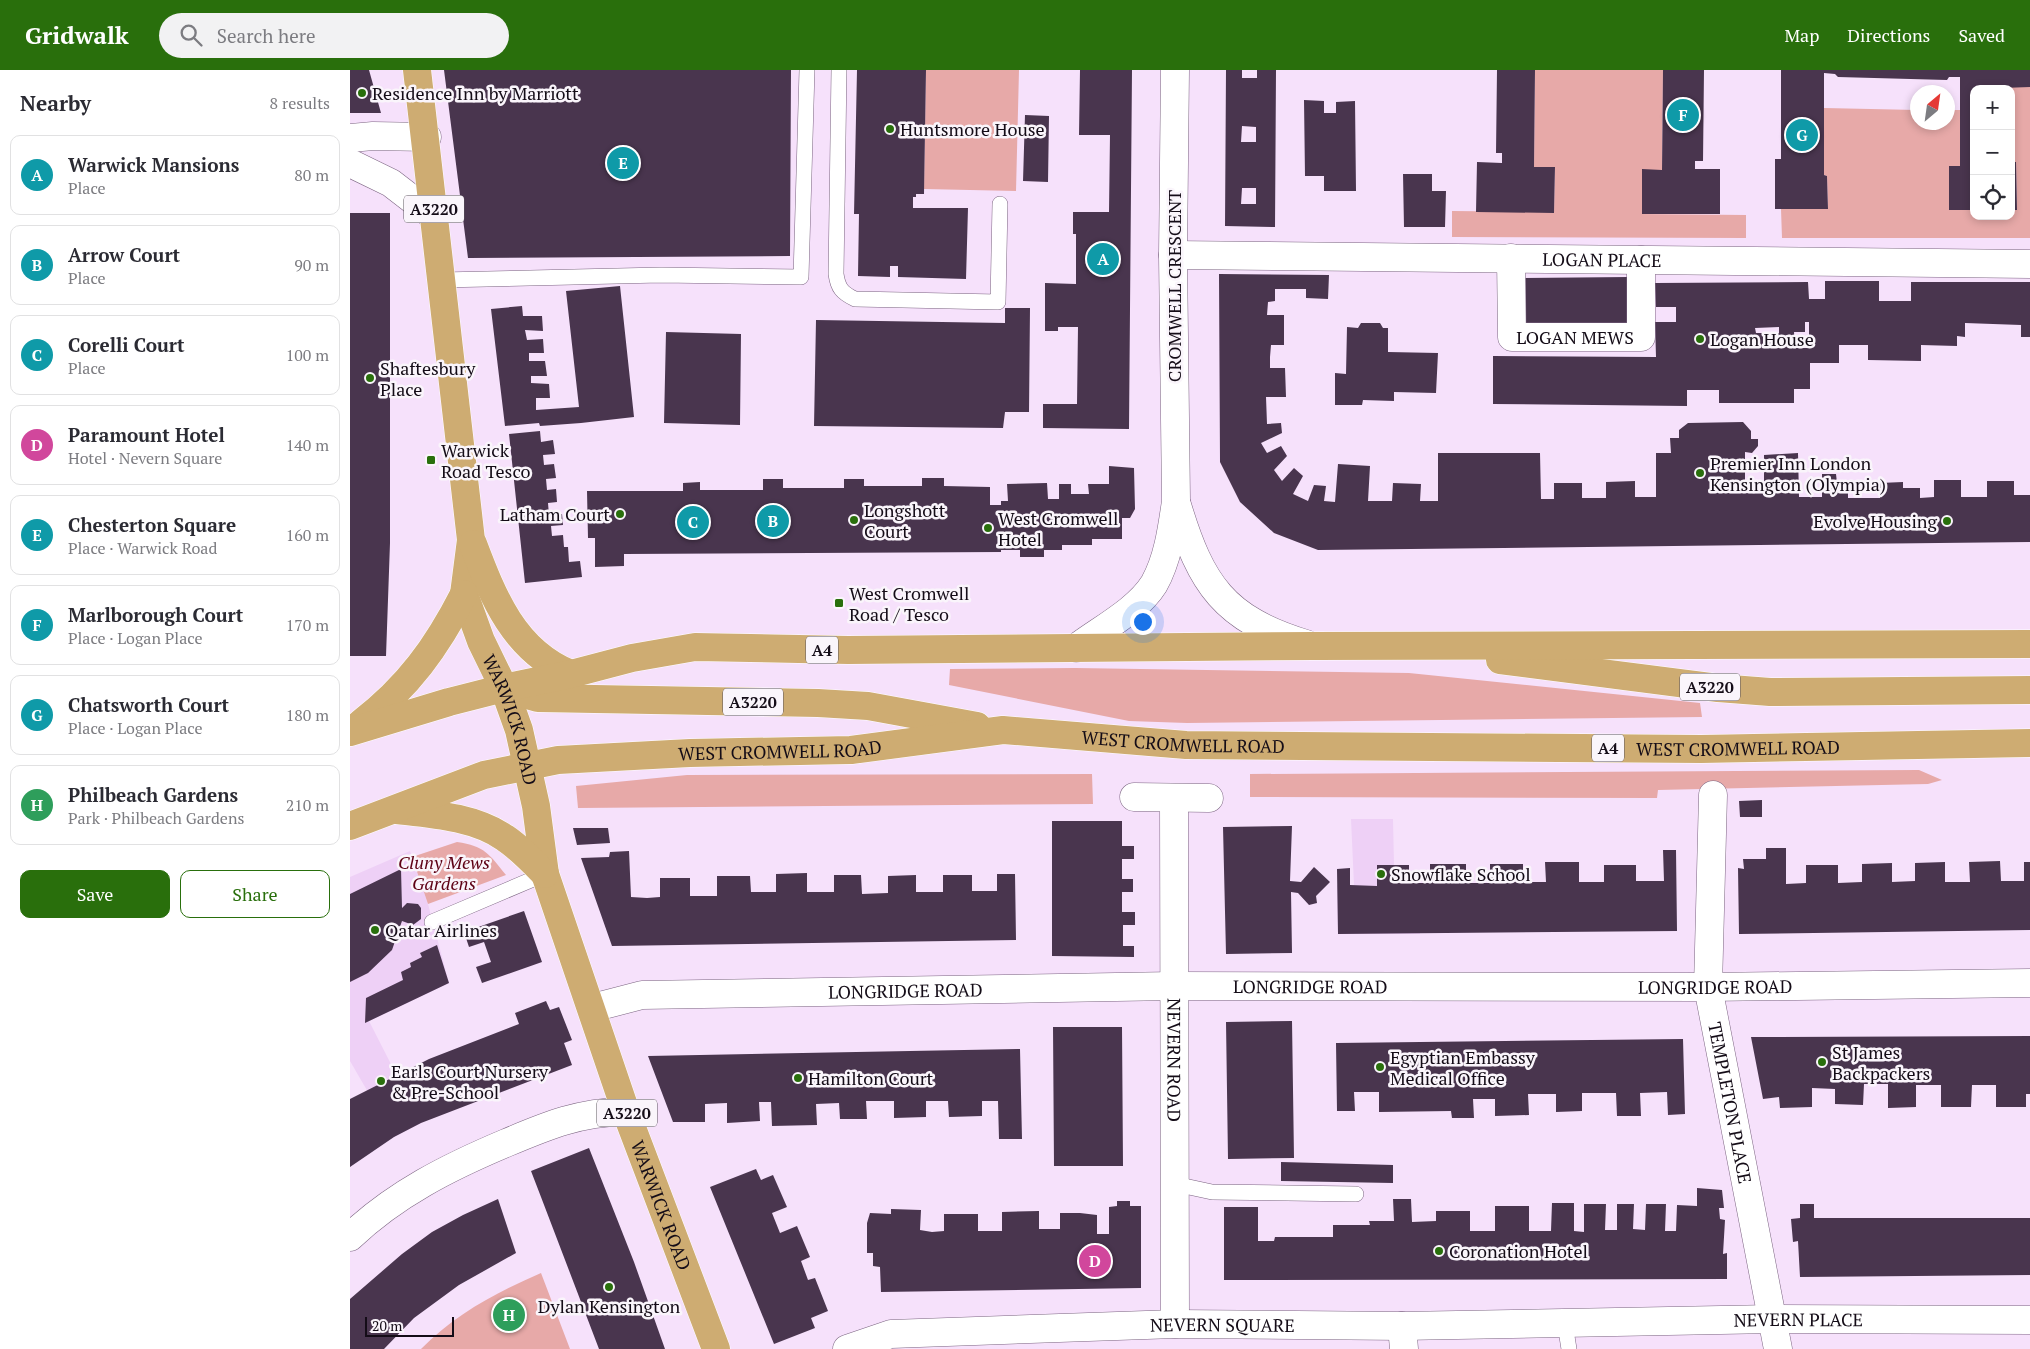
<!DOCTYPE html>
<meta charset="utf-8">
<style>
:root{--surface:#fff;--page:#f2f2f3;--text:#2b2b33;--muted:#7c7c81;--line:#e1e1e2;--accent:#296f0c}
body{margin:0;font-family:"PT Serif",serif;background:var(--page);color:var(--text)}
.controls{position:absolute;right:15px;top:15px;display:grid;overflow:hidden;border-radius:10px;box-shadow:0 2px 8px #0003}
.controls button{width:45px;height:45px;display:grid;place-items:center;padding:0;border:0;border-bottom:1px solid var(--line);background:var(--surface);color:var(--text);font:25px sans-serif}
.compass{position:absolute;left:1560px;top:15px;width:45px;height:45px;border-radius:50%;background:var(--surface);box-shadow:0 2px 8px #0003;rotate:29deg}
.scale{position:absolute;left:15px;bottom:12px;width:89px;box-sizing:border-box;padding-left:5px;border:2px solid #140c17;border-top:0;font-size:14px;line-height:18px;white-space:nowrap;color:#140c17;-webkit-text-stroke:4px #faf5fb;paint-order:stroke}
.you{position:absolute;left:792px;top:551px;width:18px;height:18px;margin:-12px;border:4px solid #fff;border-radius:50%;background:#1a73e8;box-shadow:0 0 0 8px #1a73e833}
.badge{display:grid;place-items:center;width:32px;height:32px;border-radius:50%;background:var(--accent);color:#fff;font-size:16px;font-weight:700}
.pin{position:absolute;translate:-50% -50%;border:2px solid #fff;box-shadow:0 1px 5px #0006}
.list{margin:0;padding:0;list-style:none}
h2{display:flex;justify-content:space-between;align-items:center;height:65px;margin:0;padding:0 20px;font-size:21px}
h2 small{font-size:16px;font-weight:400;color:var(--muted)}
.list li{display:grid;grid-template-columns:32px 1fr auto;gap:15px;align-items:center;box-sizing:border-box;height:80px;margin:0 10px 10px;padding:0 10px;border:1px solid var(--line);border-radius:10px}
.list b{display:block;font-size:19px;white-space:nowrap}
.list p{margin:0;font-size:16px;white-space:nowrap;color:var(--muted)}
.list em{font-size:16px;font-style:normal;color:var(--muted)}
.actions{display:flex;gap:10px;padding:15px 20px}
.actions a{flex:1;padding:11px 0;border:1px solid var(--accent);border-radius:10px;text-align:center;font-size:18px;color:var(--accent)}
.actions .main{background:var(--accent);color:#fff}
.icon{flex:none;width:28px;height:28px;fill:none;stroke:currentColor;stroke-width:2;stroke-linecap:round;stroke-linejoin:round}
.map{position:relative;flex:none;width:1680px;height:1279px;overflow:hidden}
header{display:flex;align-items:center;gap:30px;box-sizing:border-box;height:70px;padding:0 25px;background:var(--accent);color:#fff}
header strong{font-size:24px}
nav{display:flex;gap:28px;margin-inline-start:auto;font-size:18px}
.search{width:350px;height:45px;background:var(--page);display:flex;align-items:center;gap:12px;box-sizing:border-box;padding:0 18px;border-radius:28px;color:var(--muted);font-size:19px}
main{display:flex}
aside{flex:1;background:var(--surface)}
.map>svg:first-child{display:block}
</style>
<header>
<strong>Gridwalk</strong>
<div class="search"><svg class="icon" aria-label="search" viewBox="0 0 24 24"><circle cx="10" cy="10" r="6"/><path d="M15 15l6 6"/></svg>Search here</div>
<nav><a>Map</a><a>Directions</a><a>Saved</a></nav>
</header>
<main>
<aside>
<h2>Nearby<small>8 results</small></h2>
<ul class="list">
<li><span class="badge" style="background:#0f9aa8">A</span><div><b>Warwick Mansions</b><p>Place</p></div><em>80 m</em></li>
<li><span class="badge" style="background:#0f9aa8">B</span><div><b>Arrow Court</b><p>Place</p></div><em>90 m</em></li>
<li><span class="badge" style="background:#0f9aa8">C</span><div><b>Corelli Court</b><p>Place</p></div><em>100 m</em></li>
<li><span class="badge" style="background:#d1479c">D</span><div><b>Paramount Hotel</b><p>Hotel · Nevern Square</p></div><em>140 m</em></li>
<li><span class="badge" style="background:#0f9aa8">E</span><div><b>Chesterton Square</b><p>Place · Warwick Road</p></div><em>160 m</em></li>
<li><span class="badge" style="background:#0f9aa8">F</span><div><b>Marlborough Court</b><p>Place · Logan Place</p></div><em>170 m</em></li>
<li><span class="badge" style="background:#0f9aa8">G</span><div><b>Chatsworth Court</b><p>Place · Logan Place</p></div><em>180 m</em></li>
<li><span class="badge" style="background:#2e9e5b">H</span><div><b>Philbeach Gardens</b><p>Park · Philbeach Gardens</p></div><em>210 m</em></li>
</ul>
<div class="actions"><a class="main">Save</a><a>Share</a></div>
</aside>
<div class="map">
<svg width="1680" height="1279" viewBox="0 0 1680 1279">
<rect width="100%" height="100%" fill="#f6e1fb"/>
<path fill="#eed0f6" d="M1001,749H1043L1044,795L1059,813H1069L1070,864H988L987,815H1004Z
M60,781L78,834L99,913L19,951L71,1053L44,1067L0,991V807Z"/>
<path fill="#e7a9a8" d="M576,0H669L666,121L574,119Z
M1185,0H1313L1312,100H1292V144L1396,145V168L1102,167V141L1204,142L1205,97H1184Z
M1660,17H1680V168H1432L1431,139L1478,138L1477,106L1474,105V38L1567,40L1568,52H1598V40H1610V96H1599V140H1624V146H1661V140H1667L1666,92H1661Z
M725,598L1059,603L1350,633L1352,647L837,653L779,651L599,615L600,599Z
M1569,700L1592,710L1578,714L1308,720L1307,728L900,727V704Z
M742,704L743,734L228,738L226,716L337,705Z
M107,772C135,776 139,784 156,805L78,834L62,787Z
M191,1203L220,1279H71C105,1244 147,1222 191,1203Z"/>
<path fill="#49354e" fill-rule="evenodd" d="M0,0H19L31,43H0Z
M94,0H441L440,186L118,188Z
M507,0H576L574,124H566V127H563V138H618L616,209L548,207V196H540V207L508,206L509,144H504Z
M730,0H782L779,359L693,358V334H727L728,257H708V261H695V213L726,214V164H723V142H759L760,65H729Z
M876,0H892V8H907V0H926L925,157L875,156ZM892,56L906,57V72H891ZM892,118H906V134H891Z
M1147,0H1185L1184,97H1205L1204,143L1126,142L1127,92L1152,93V83H1146Z
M1313,0H1354L1353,91H1345V99H1370V144H1292V99L1312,100Z
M1431,0H1680V17L1624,19V140H1599V96H1610V7H1599L1597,10L1488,7L1485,4L1474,3V105L1477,106L1478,139H1425V89H1431Z
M954,30L974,31V43H986V32L1005,31L1006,121H974V106H955Z
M675,45L699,46L698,112L673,111Z
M1661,92H1666L1667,140H1661Z
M1053,104H1082V121H1096L1095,157H1054Z
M0,143H40V473L36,586H0Z
M869,204L979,205L978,229L956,228V219H925V231L918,232L917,245H934V275H921L920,287V298H935L936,327H916L917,354L931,353L932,363L911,373L917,383L931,376L937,386L924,400L932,411L944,398L953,406L943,424L958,431L964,415L976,416L974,431L985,432L988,394L1020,396L1018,431H1042L1043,413L1071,414L1070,431H1088V383H1190L1191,429H1204V413H1232V428H1256V412L1285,411V427H1306V383H1321L1320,368H1329V360L1338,353L1393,352L1401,361V369H1408V376L1402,383L1395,382V422H1414V385L1448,383L1449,427H1472V404H1486L1487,413L1498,412V428H1530V413L1553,412V418H1570V428L1584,427V410H1611V427H1637V411H1664V425H1680V472L968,480L924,463L890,432L870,392Z
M1279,207V253L1173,254V208Z
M1475,211H1529V231H1561V212H1680V267H1671V255L1615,253V267L1607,266V276L1571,275V291L1518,290V275H1489V293H1460V319H1444V333H1369V320H1337V336L1143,334V286L1306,287L1305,252H1326V237H1306L1305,213L1458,212L1459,229H1475ZM1455,252H1459V278H1445L1444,262H1455ZM1429,257V263H1406L1405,258Z
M270,216L284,347L231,353L190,356L189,353L155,356L141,239L172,236L173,246H192L193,261L175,260L177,270L193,269L194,283H179V291H195L197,306H181V313L199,314L200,328H186V340L229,337L216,221Z
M655,238H680L679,342H655L653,358L464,356L466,250L655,253Z
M1011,253H1030L1033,258H1038V282L1088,283L1086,323L1044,322V331L1013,330L1012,335H985V303L996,304L997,257L1008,258Z
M316,262L391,264L390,355L314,353Z
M190,361L191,372L203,370L205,384L193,385L194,395L204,394L206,408L196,409L197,420L206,419L207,432L198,433L199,445L212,444L213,455L201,456L202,466L213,465L214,477H218L219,492L230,491L232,507L175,513L159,364Z
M759,396L784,398L785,439L780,448H772V469H742V475H712V480H694V487H670V480H651V482L274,484V496L245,497V468H238L237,421H333V413L350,412V420H413V409H433V418H494V409H514V416H572V408H594V416L640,417V435H651V431H658L657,414L697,413L698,429H709V414H721V424H739L738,414H759Z
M1412,730V747H1390L1389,731Z
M702,751H772V776H784V789H772V809H783V822H772V842H785V855H773V876H784V887L702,886Z
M942,756L940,811L951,812L964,797L980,812L966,826L967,833L959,835L948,823L941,822L942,883L876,884L873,757Z
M223,758H258L260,773L227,775Z
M1416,778H1436V814L1456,813V795H1488V813L1512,812V794L1542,793V812L1565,811V793L1595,792V812H1620L1619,792L1650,791L1651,811H1674V792H1680V860L1389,864L1388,798L1394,799L1393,789H1416Z
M1313,780H1326L1327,861L988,864L987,799L1000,798V815L1027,816V795H1059V813H1080V794H1116V813H1140V794H1173V812H1196L1195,792H1229V812H1254V795H1286V811H1314Z
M279,781L281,827L297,828L310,827V808H340V826H367V806H400L401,822H426V804L457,803V822H484V805H511L512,824L538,823V806L566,805V822H593V805H622V821H647V804H665L666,870L262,876L231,788L259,787L260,782Z
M51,799L52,838L57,833L68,834L71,838V849L63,855L52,851L42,880L18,903L0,912V824Z
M174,841L192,892L132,913L126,897L141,892L134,872L119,877L114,862Z
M87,875L99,913L15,953L16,928L53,910L51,902L61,897L60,893L72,887L70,883Z
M196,931L200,940L209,937L222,970L214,973L222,995L71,1053L44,1067L0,1097V1029L79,989L169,954L165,943Z
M942,951L944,1088L878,1089L876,952Z
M703,957H772L773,1096H704Z
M1680,966V1024H1676V1037H1646V1015H1622L1621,1037H1591V1015H1566V1037L1538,1038V1014H1514L1513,1035L1485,1034V1019L1462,1018V1037L1430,1038L1429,1027L1413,1029L1401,967Z
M1333,969L1335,1044L1318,1045L1317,1022L1290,1023L1291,1046H1267L1266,1023H1232V1041L1206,1042V1024H1178L1179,1045L1145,1046V1029H1123L1124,1048H1102L1101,1041L1029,1042V1022H1004L1005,1041H987L986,973Z
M670,979L672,1069H649L648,1031H632V1046L599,1047L598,1031H576V1047L544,1048V1031H516L517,1049H490L489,1033L466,1034L467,1055L422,1056L421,1032H409L410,1051L377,1053V1033L355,1034V1052H323L298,986Z
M239,1078L284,1192L315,1279H249L191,1127L181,1101Z
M931,1092L1043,1095V1113L931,1111Z
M406,1099L411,1110L423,1105L437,1137L422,1143L430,1163L447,1156L460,1187L451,1191L458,1210L465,1208L478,1241L461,1248L465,1258L424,1274L360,1117Z
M1347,1118L1372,1120L1374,1138H1369L1370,1149L1375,1150L1373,1184L1377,1183V1209L874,1210V1137H908V1171H924L925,1167H983V1155H1020L1019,1151H1044L1043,1129H1061L1062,1152L1086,1151V1141H1120V1161H1145V1136H1179V1161H1201L1202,1133H1224V1161L1234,1162V1134H1256L1255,1160H1267V1134H1284L1283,1159L1295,1160L1296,1134H1316L1315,1161H1326L1327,1135L1347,1136Z
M148,1129L166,1183L109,1215L64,1248L34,1279H0V1229L52,1184L82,1162L113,1145Z
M767,1131H780V1136H791V1218L531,1222L530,1197L523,1196V1183H517V1153L520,1143L541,1144V1139L571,1140L570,1160L582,1162L594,1161V1144H628V1161H652V1142L689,1141V1159H710V1143H730L747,1145V1164H759V1137L767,1136Z
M1450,1134H1464V1148H1680V1205L1450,1207L1448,1171L1443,1172L1441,1149L1450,1148Z"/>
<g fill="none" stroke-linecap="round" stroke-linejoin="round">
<g stroke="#7c6582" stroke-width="16">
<path id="service" d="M489,0L486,204C488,218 492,223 505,229L648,232L650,134
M91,210L311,205L451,207L457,0
M82,852L195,804
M825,1114L862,1122L1006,1124
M1215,1254L1219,1279"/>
</g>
<g stroke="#7c6582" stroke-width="29">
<g id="minor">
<path d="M0,68L23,66L77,67"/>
<path d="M0,93L41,113L85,147"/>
<path id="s1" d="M823,185L1680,194"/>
<path id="s2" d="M1161,188L1162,267H1291V190"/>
<path d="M827,435C851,515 874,549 956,574"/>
<path d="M726,578C751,559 787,541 804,514C818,489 822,459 826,431L823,185L825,0"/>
<path id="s3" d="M1363,725L1358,917L1428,1279"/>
<path d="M784,727L859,728"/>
<path id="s4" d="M824,728L825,1254"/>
<path id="s5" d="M242,938L292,925L823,916L1358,917L1680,913"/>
<path d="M0,1167C45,1124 99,1097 156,1073C196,1056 232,1041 276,1042"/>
<path d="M1052,1256L1054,1279"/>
<path id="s6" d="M497,1279L541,1264L825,1254L1052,1256L1423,1249L1680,1250"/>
</g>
</g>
<g stroke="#fff" stroke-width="29">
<g id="trunk">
<path id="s7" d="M67,0L121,470L114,524L131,571L154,618L169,660L186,736L195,804L276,1042L366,1279"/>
<path d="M123,474C143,527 164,581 221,604"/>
<path d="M1150,590L1368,618L1420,622L1680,620"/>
<path d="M163,621L188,628L468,633L518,636L627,656"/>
<path d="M11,653C58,617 87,577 114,524"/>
<path d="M0,662L99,632L154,618L221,604L282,588L345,577L498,580L963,576L1680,574"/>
<path d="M47,740C82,744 125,747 155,768C170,778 183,792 195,804"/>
<path id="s8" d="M0,756L134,705L208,690L340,683L501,680L653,660L836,675L1351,679L1680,673"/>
</g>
</g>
<use href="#service" stroke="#fff" stroke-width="15"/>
<use href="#minor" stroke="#fff" stroke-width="28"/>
<use href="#trunk" stroke="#ceac72" stroke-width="28"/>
</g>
<g fill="#296f0c" stroke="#faf5fb" stroke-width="2">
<circle cx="12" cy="23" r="5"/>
<circle cx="540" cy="59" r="5"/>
<circle cx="1350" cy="269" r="5"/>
<circle cx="20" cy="308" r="5"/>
<rect x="76" y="385" width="10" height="10" rx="2.5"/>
<circle cx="1350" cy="403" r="5"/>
<circle cx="270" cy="444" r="5"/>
<circle cx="504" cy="450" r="5"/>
<circle cx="1597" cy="451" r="5"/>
<circle cx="638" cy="458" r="5"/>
<rect x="484" y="528" width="10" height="10" rx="2.5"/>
<circle cx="1031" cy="804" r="5"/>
<circle cx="25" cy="860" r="5"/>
<circle cx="1472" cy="992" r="5"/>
<circle cx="1030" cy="997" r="5"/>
<circle cx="448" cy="1008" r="5"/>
<circle cx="31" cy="1011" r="5"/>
<circle cx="1089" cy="1181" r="5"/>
<circle cx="259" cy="1217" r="5"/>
</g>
<g text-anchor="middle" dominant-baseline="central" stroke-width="5" stroke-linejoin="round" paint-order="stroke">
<g fill="#faf5fb" stroke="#59525b" stroke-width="1">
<rect x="54" y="125.5" width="60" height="27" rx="4"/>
<rect x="456" y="566.5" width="32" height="27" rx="4"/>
<rect x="1330" y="603.5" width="60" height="27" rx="4"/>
<rect x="373" y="618.5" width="60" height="27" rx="4"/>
<rect x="1242" y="664.5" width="32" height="27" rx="4"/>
<rect x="247" y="1029.5" width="60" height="27" rx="4"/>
</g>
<g font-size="16" font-weight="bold" fill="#140c17">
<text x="84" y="139">A3220</text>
<text x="472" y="580">A4</text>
<text x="1360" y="617">A3220</text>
<text x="403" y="632">A3220</text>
<text x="1258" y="678">A4</text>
<text x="277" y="1043">A3220</text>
</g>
<g font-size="18" fill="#140c17" stroke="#faf5fb" text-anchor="start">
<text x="22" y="23">Residence Inn by Marriott</text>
<text x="550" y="59">Huntsmore House</text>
<text x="1360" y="269">Logan House</text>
<text x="30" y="298">Shaftesbury<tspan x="30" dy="21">Place</tspan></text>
<text x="91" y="380">Warwick<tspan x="91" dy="21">Road Tesco</tspan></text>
<text x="1360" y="393">Premier Inn London<tspan x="1360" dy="21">Kensington (Olympia)</tspan></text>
<text x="514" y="440">Longshott<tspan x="514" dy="21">Court</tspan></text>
<text x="260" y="444" text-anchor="end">Latham Court</text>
<text x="648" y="448">West Cromwell<tspan x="648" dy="21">Hotel</tspan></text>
<text x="1587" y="451" text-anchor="end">Evolve Housing</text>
<text x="499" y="523">West Cromwell<tspan x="499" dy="21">Road / Tesco</tspan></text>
<text x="1041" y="804">Snowflake School</text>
<text x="35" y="860">Qatar Airlines</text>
<text x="1482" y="982">St James<tspan x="1482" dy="21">Backpackers</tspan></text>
<text x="1040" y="987">Egyptian Embassy<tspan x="1040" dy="21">Medical Office</tspan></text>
<text x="41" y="1001">Earls Court Nursery<tspan x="41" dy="21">&amp; Pre-School</tspan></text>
<text x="458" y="1008">Hamilton Court</text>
<text x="1099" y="1181">Coronation Hotel</text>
<text x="259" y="1236" text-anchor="middle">Dylan Kensington</text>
</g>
<g font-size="18" fill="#140c17" stroke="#faf5fb">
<text stroke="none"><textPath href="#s1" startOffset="429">LOGAN PLACE</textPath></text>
<text transform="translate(824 216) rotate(-90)">CROMWELL CRESCENT</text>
<text stroke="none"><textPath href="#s2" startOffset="142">LOGAN MEWS</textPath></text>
<text stroke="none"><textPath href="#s7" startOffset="662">WARWICK ROAD</textPath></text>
<text stroke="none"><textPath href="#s8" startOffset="846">WEST CROMWELL ROAD</textPath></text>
<text stroke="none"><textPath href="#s8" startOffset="1401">WEST CROMWELL ROAD</textPath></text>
<text stroke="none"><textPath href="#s8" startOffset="441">WEST CROMWELL ROAD</textPath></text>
<text stroke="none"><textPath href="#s5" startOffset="720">LONGRIDGE ROAD</textPath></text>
<text stroke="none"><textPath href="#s5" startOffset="1125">LONGRIDGE ROAD</textPath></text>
<text stroke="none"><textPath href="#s5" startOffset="315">LONGRIDGE ROAD</textPath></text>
<text stroke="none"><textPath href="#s4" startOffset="262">NEVERN ROAD</textPath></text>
<text stroke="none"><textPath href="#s3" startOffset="310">TEMPLETON PLACE</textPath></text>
<text stroke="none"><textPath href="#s7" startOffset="1172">WARWICK ROAD</textPath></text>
<text stroke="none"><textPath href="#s6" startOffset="954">NEVERN PLACE</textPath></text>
<text stroke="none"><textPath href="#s6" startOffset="378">NEVERN SQUARE</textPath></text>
</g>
<g font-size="18" font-style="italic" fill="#5d0014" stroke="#faf5fb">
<text x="94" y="792">Cluny Mews<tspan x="94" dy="21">Gardens</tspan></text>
</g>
</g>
</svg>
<div class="controls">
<button>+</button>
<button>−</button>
<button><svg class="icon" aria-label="locate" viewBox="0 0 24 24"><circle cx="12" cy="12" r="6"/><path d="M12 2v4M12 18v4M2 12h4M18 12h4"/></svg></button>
</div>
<svg class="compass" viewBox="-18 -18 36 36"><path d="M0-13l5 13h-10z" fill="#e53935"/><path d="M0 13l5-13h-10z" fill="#7c7c81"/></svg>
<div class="scale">20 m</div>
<div class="you"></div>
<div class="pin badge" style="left:753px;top:189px;background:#0f9aa8">A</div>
<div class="pin badge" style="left:423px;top:451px;background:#0f9aa8">B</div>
<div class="pin badge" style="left:343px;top:452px;background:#0f9aa8">C</div>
<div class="pin badge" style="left:745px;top:1191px;background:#d1479c">D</div>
<div class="pin badge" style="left:273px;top:93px;background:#0f9aa8">E</div>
<div class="pin badge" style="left:1333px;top:45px;background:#0f9aa8">F</div>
<div class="pin badge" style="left:1452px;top:65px;background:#0f9aa8">G</div>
<div class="pin badge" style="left:159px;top:1245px;background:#2e9e5b">H</div>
</div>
</main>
